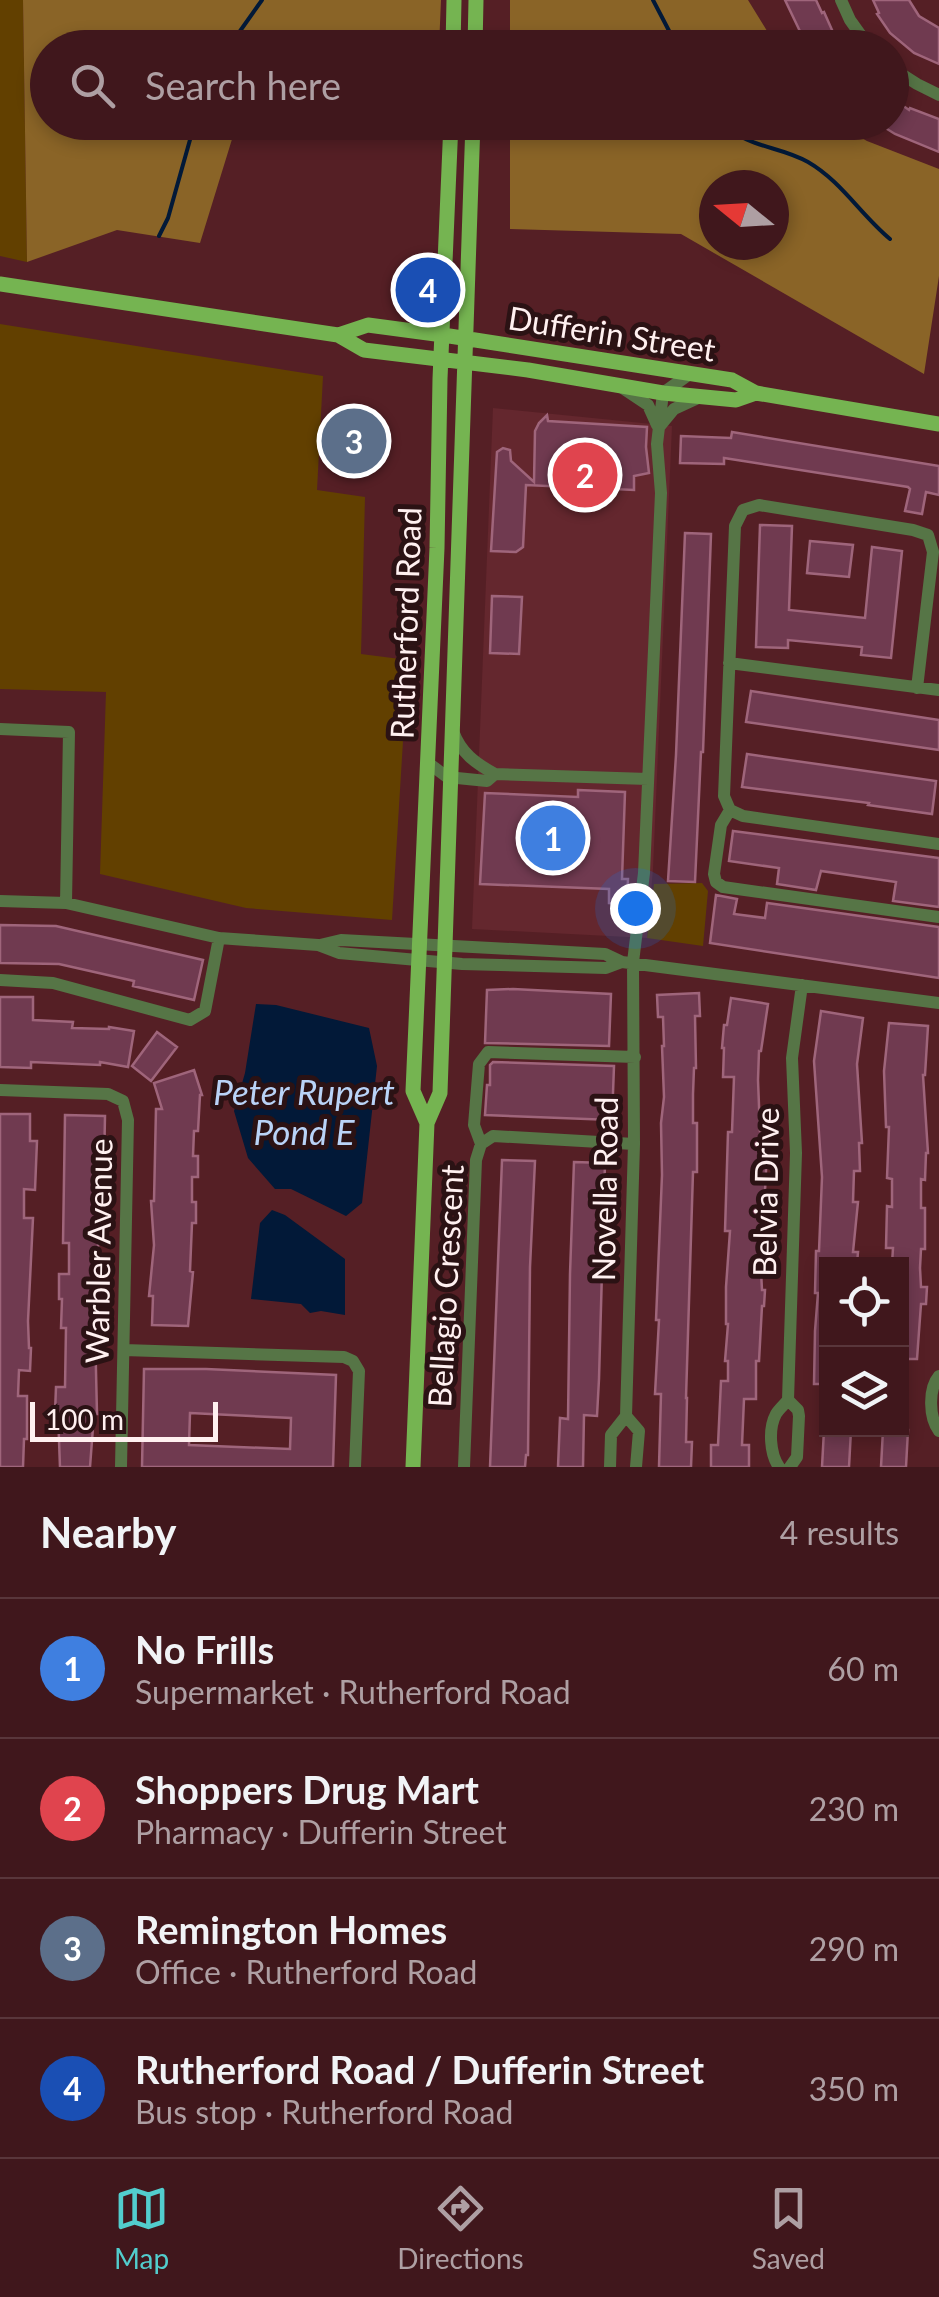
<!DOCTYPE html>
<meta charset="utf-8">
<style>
:root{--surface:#40171c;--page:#4b2429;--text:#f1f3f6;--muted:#ae9fa3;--line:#59363b;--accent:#52cdcd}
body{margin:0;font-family:Lato,sans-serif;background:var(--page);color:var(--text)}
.controls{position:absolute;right:30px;bottom:30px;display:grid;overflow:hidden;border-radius:0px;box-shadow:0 5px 15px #0003}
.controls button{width:90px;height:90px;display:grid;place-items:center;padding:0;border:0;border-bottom:2px solid var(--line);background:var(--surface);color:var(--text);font:50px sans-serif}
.compass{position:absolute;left:699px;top:170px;width:90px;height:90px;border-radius:50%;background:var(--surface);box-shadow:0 5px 15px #0003;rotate:288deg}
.scale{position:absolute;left:30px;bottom:25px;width:188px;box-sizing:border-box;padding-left:10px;border:5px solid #fff0f0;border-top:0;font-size:28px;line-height:35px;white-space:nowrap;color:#fff0f0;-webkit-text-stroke:8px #2b1214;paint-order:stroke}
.you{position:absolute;left:635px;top:908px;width:35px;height:35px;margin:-25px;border:8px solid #fff;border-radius:50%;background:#1a73e8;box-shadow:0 0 0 15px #1a73e833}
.badge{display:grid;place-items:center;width:65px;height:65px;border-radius:50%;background:var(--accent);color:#fff;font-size:32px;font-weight:700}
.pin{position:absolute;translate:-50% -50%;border:5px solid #fff;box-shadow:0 2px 10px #0006}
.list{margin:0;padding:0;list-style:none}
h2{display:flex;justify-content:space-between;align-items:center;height:130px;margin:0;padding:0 40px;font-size:42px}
h2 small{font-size:32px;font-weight:400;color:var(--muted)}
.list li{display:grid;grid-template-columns:65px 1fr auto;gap:30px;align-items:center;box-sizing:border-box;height:140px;padding:0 40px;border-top:2px solid var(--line)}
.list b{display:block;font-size:38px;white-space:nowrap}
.list p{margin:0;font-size:32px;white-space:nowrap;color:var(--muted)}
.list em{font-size:32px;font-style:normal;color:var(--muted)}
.icon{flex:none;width:55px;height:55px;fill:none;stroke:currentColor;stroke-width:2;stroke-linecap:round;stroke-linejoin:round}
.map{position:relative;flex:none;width:939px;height:1467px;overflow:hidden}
.search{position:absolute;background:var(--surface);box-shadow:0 5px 15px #0003;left:30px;right:30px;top:30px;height:110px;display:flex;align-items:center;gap:25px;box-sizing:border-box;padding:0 35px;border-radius:55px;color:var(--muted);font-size:38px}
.sheet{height:690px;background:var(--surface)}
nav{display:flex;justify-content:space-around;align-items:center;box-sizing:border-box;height:140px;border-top:2px solid var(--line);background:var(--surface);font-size:28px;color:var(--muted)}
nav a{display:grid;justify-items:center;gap:5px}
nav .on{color:var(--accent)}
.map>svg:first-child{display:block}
</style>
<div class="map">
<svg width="939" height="1467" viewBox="0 0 939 1467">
<rect width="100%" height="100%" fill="#551f25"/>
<path fill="#64272e" d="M493,408L672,426L653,869L647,938L472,929Z"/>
<path fill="#624000" d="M0,0H23L27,262L0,256Z
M0,324L323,376L317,490L365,497L361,654L408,660L392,920L246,908L100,874L106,692L0,689Z
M702,883L708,891L703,946L647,938L654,884Z"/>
<path fill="#8a6427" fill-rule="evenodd" d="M23,0H441L439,47L48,48V122L237,123L200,243L117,230L27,262Z
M510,0H748L777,47H510Z
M510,123H835L867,141L939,169V276L924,374L681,234L510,229ZM774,185V245H714V185Z"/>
<path fill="#021938" d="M256,1004L276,1005L369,1028L377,1066L362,1203L346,1216L291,1189H275L248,1158L234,1111L245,1073Z
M272,1210L285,1215L345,1259V1315L321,1311L310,1313L301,1304L251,1299L260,1223Z"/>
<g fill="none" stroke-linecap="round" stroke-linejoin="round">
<path stroke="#021938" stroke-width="4" d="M653,0L678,48
M228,48L262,0
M722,122C748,149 778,145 808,162C841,181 861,215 890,239
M159,236L168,218L195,122"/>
</g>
<path fill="#703a50" stroke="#9f657b" stroke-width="2.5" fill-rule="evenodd" d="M785,0H816L822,13L824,12L840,48H808Z
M873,0H909L919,16L939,28V64L914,53L890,33L877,14L879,13Z
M892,98L909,110L910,108L939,119V152L895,134L876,122H892Z
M547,415L548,421L647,427L646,447L649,473L634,476V490L526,485L523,547L516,552L491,551L497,452L503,448L510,450L511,461L534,482L535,431L539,423Z
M365,417L382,438L352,467L329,438L341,428L343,431L356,420L358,423Z
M732,432L939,466V495L926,492L922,514L905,511L910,489L908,487L724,458V464L680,463L681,436L731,438Z
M760,525L792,526L789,610L865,618L872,547L902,551L891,658L861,655L862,647L788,640V648L756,647Z
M685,533L711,534L703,752H701L695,882L668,881L676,755Z
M810,541L853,545L849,577L807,573Z
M492,596L522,597L519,654L490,653Z
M751,691L939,720V750L746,722Z
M747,754L936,781L932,814L868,805L869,803L742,787Z
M578,790L625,792L622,879H628L627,904L609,903V889L480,884L485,793L578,797Z
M733,831L939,858V907L893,901L896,882L821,871L816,890L777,884L779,868L729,861Z
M716,895L737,899L734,914L765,918L767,903L939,927V978L710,943Z
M0,925L56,926L203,960L194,1000L133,986L134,981L59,964L0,963Z
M513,989L611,994L609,1046L485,1043L487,990Z
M699,993L700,1016H695L696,1068H694L693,1094V1123H697V1172H693L686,1398H687L686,1442H692L691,1467H659L661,1394H655L659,1320H656L662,1175L661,1123L664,1097L662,1046H664L663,1017H658L657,995Z
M0,997H33V1020L73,1022L72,1028L109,1029V1027L134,1031L128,1067L100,1062V1065L31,1062V1068L0,1067Z
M731,998L768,1004L761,1051H759L758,1080L760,1131H768L761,1271L762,1290H765L764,1306H762L759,1361H756V1399H744L742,1445H749V1467H711V1445H718L721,1381H728V1361H725L728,1324H726V1287L730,1231H725L728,1132H732L734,1077H723L724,1048H722L724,1025H727Z
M821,1011L863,1018L857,1064L862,1143H859L860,1171H854L853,1202H858L853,1252H858L857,1264H826V1384H814L815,1331L818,1293H815L816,1251H819L822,1177L814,1061Z
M889,1023L928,1026L925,1075H923L928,1153H926L925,1180L921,1179V1208H925V1249H921L920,1268L921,1287H927L926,1304H921L917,1359H902V1264H892L893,1248H886L887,1206L892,1207V1179L887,1178L889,1127H886L884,1071Z
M157,1032L177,1047L151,1081L132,1066Z
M493,1062L614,1066L612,1120L485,1115L487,1085H490V1065Z
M194,1070L202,1095H200L198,1131H194L193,1156H198V1177H192V1202H196V1223H192L190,1271L193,1272L188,1326L152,1325L153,1296H149L154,1245L151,1201H154L156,1109H162L154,1083Z
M0,1114H30V1141H37L35,1190L24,1189V1218H33L28,1321L29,1348H31L30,1371L19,1370L18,1396H27V1439H24L23,1467H0Z
M65,1115L105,1116L104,1166H101L99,1191V1220H102V1243H98L100,1300H97L95,1329L97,1414H94L90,1467H60L58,1413H55L56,1387H65L66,1328H61L62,1299H59V1274H69V1243H63Z
M502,1160L535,1161L530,1267L528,1455H526L525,1467H490Z
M574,1162L605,1163L599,1379L597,1416L584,1415L583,1467H558L560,1418L568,1419L570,1274Z
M144,1369H206L336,1375L333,1467H142ZM190,1413L291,1418L290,1449L189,1445Z
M824,1430H851L849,1467H822Z
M883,1430H908L906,1467H881Z"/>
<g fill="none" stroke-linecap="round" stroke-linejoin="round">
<path stroke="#567546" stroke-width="12" d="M841,0L850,20L870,48
M892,68L917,84L939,95
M621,387L648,405L657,425
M660,426L674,409L700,397
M729,663L939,690
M917,688L933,552L928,535L913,530L759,505L743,510L735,526L724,796L730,810L743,816L939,844
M0,729L69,732L66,903
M453,731C461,753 475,763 495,774
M427,762L447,777L487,781L495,774L648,779
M730,810L721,825L714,874L716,882L723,887L939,917
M0,901L66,903L219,938L318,945L339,953L462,964L606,968L622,962
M320,945L341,940L605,954L622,962L939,1003
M0,980L53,983L190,1020L205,1011L219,938
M0,1090L108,1094L123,1101L128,1120L121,1467
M481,1144L474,1125L479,1064L488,1052L635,1057
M124,1350L344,1357L353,1361L359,1371L355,1467
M939,1376C928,1389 929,1418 939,1431
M788,1400L798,1410L799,1416L797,1457L790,1467
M626,1416L639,1431L636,1467
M464,1467L476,1160L481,1144L493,1136L634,1144
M610,1467L611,1435L626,1416L634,1144L633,962L644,873L661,493L657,444L663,393L691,373
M779,1467C770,1454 768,1429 776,1414C779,1409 784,1405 788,1400L796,1153L792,1058L802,985"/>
<path stroke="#75b451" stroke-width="15" d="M453,48L454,0
M475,48L476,0
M0,284L338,335L364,350L528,370L663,393L736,400L756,393
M338,335L368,325L443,335L732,380L756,393L939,424
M427,1123L413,1091L437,548L440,379L451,122
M413,1467L427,1123L440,1093L473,122"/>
</g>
<g text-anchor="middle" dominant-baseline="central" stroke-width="10" stroke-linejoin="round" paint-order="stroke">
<g font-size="32" fill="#fff0f0" stroke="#2b1214">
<text transform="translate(612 333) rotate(9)">Dufferin Street</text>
<text transform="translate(405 623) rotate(-88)">Rutherford Road</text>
<text transform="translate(604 1189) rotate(-89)">Novella Road</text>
<text transform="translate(765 1192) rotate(-89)">Belvia Drive</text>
<text transform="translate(98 1251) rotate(-89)">Warbler Avenue</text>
<text transform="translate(445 1286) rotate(-87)">Bellagio Crescent</text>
</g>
<g font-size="35" font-style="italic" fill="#b9d3f7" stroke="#2b1214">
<text x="304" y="1091">Peter Rupert<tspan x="304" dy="40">Pond E</tspan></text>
</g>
</g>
</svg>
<div class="controls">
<button><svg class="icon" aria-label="locate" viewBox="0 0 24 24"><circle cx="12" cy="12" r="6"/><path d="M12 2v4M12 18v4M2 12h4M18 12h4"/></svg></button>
<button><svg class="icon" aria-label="layers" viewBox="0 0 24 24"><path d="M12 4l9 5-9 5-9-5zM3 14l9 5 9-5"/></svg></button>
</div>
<svg class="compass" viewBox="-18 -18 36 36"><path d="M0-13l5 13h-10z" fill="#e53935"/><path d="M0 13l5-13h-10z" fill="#ae9fa3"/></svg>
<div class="scale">100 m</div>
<div class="you"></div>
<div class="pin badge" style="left:553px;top:838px;background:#3f7fe0">1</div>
<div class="pin badge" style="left:585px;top:475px;background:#e0444e">2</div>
<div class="pin badge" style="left:354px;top:441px;background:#5c6f8a">3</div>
<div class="pin badge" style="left:428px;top:290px;background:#1a4fb4">4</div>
<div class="search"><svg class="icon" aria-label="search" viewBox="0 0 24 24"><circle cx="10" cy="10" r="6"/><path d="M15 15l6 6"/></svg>Search here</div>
</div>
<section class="sheet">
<h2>Nearby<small>4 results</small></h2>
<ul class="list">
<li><span class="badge" style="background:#3f7fe0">1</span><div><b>No Frills</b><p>Supermarket · Rutherford Road</p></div><em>60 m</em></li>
<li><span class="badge" style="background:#e0444e">2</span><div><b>Shoppers Drug Mart</b><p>Pharmacy · Dufferin Street</p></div><em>230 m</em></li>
<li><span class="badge" style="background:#5c6f8a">3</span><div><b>Remington Homes</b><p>Office · Rutherford Road</p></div><em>290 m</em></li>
<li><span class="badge" style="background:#1a4fb4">4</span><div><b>Rutherford Road / Dufferin Street</b><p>Bus stop · Rutherford Road</p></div><em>350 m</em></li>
</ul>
</section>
<nav>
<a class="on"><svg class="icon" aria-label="map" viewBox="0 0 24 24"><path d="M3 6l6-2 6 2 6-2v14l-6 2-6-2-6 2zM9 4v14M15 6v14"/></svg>Map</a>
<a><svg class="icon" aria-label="directions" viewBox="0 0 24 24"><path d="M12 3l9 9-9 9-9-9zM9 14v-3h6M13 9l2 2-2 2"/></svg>Directions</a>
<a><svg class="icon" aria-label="saved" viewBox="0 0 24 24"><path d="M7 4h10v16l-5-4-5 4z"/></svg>Saved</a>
</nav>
